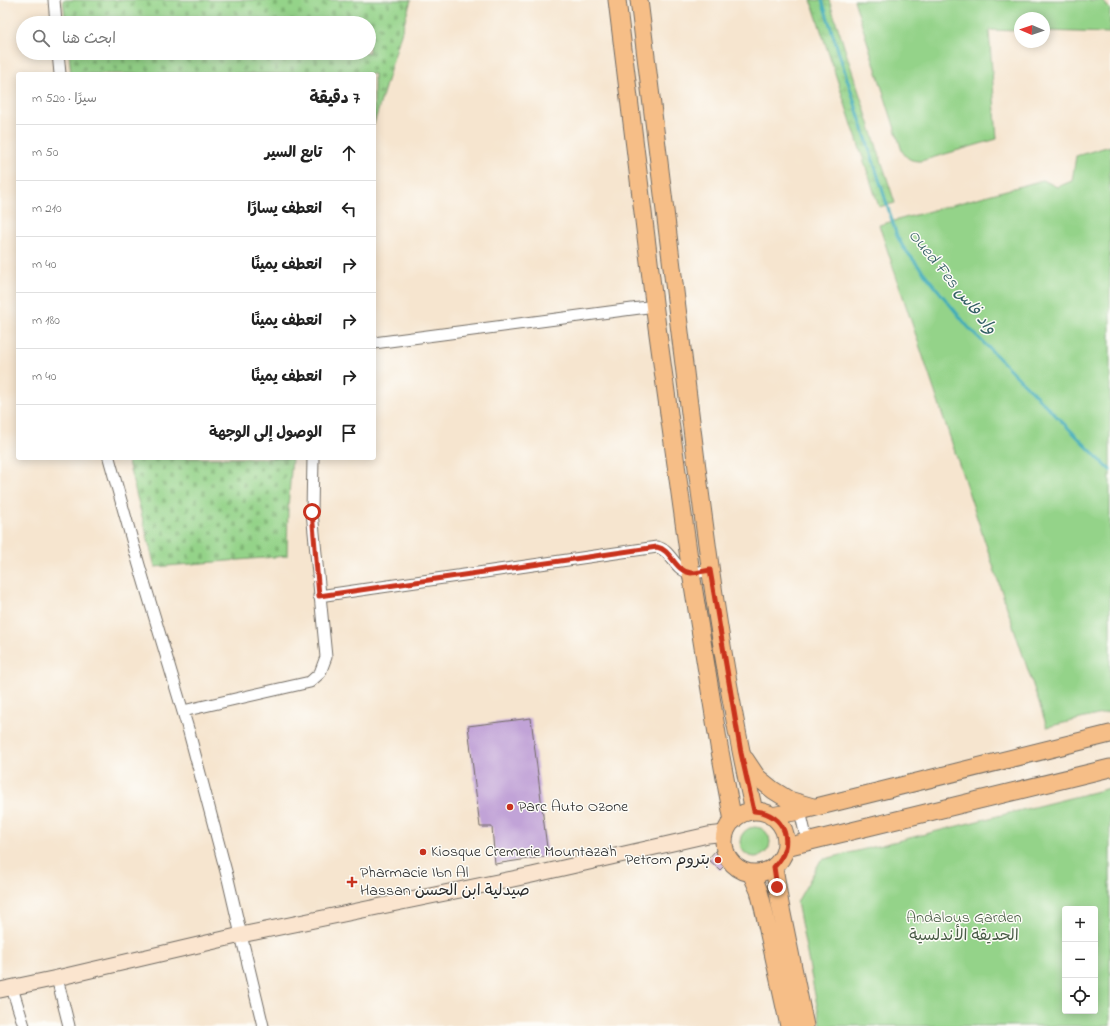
<!DOCTYPE html>
<html lang="ar">
<meta charset="utf-8">
<style>
:root{--surface:#fff;--page:#f6f6f6;--text:#222;--muted:#767676;--line:#e0e0e0}
body{margin:0;font-family:"Indie Flower","Playpen Sans Arabic",sans-serif;background:var(--page);color:var(--text);direction:rtl}
.controls{position:absolute;right:12px;bottom:12px;display:grid;overflow:hidden;border-radius:4px;box-shadow:0 2px 10px #0003}
.controls button{width:36px;height:36px;display:grid;place-items:center;padding:0;border:0;border-bottom:1px solid var(--line);background:var(--surface);color:var(--text);font:20px sans-serif}
.compass{position:absolute;left:1014px;top:12px;width:36px;height:36px;border-radius:50%;background:var(--surface);box-shadow:0 2px 10px #0003;rotate:272deg}
.stop{position:absolute;width:12px;height:12px;margin:-9px;border:3px solid #c8321e;border-radius:50%;background:#fff}
.stop.end{background:#c8321e;border-color:#fff;box-shadow:0 1px 4px #0008}
.list{margin:0;padding:0;list-style:none}
h2{display:flex;justify-content:space-between;align-items:center;height:52px;margin:0;padding:0 16px;font-size:17px}
h2 small{font-size:13px;font-weight:400;color:var(--muted)}
.list li{display:grid;grid-template-columns:26px 1fr auto;gap:12px;align-items:center;box-sizing:border-box;height:56px;padding:0 16px;border-top:1px solid var(--line)}
.list b{display:block;font-size:15px;white-space:nowrap}
.list em{font-size:13px;font-style:normal;color:var(--muted)}
.icon{flex:none;width:22px;height:22px;fill:none;stroke:currentColor;stroke-width:2;stroke-linecap:round;stroke-linejoin:round}
.map{position:relative;flex:none;width:1110px;height:1026px;overflow:hidden;direction:ltr}
.search{position:absolute;background:var(--surface);box-shadow:0 2px 10px #0003;left:16px;top:16px;width:360px;height:44px;display:flex;align-items:center;gap:10px;box-sizing:border-box;padding:0 14px;border-radius:22px;color:var(--muted);font-size:15px}
.panel{position:absolute;background:var(--surface);box-shadow:0 2px 10px #0003;left:16px;top:72px;width:360px;height:388px;border-radius:4px;direction:rtl}
.map>svg:first-child{display:block}
</style>
<div class="map">
<svg width="1110" height="1026" viewBox="0 0 1110 1026">
<defs>
<pattern id="wetland-marsh" width="20" height="14" patternUnits="userSpaceOnUse"><rect width="20" height="14" fill="#94d389"/><path d="M1 5h8M5 5V1M11 12h8M15 12V8" fill="none" stroke="#80b576"/></pattern>
<pattern id="cemetery-stones" width="16" height="16" patternUnits="userSpaceOnUse"><rect width="16" height="16" fill="#94d389"/><path d="M2 7V4a2 2 0 0 1 4 0v3zM10 15v-3a2 2 0 0 1 4 0v3z" fill="#80b576"/></pattern>
</defs>
<rect width="100%" height="100%" fill="#fdfcf7"/>
<filter id="ink" filterUnits="userSpaceOnUse"><feTurbulence type="fractalNoise" baseFrequency=".025" numOctaves="2"/><feDisplacementMap in="SourceGraphic" scale="8" xChannelSelector="R" yChannelSelector="G"/><feConvolveMatrix kernelMatrix="1 2 1 2 8 2 1 2 1" color-interpolation-filters="sRGB"/></filter>
<filter id="wash" filterUnits="userSpaceOnUse"><feTurbulence type="fractalNoise" baseFrequency=".012" numOctaves="4" result="noise"/><feDisplacementMap in="SourceGraphic" scale="16" xChannelSelector="R" yChannelSelector="G"/><feGaussianBlur stdDeviation="0.9" result="paint"/><feColorMatrix in="noise" values="0 0 0 0 0 0 0 0 0 0 0 0 0 0 0 0 0 1.4 0 .05"/><feComposite in="paint" operator="in"/></filter>
<g filter="url(#wash)">
<rect width="100%" height="100%" fill="#f6e5cf"/>
<path fill="#94d389" stroke="#607f5a" fill-rule="evenodd" d="M854,0H1102L1110,9V33L1044,31V18H1020V31L989,30L997,139L921,161C911,161 907,159 902,151Z
M1110,146V712L1047,727L879,225L1043,180L1057,187L1072,181L1076,156Z
M1110,788V1026H821L797,902L821,860ZM1065,909H1095V1011H1065Z
M740 842a15 15 0 1 1 30 0a15 15 0 1 1-30 0Z"/>
<path fill="url(#wetland-marsh)" stroke="#607f5a" d="M811,0H829L895,203L879,207Z"/>
<path fill="url(#cemetery-stones)" stroke="#607f5a" d="M63,0H411L374,124V74H71L69,53H369V23H66Z
M127,458H292L288,507L287,556L155,567Z"/>
<g fill="none" stroke-linecap="round" stroke-linejoin="round">
<path stroke="#3cabba" stroke-width="3" d="M822,0L897,236L903,247L968,327L1110,470"/>
</g>
<g id="blocks">
<path fill="#c1a3d7" d="M531,718L548,856L495,864L492,827H480L468,726Z
M716,850L729,861L720,870L708,859Z"/>
</g>
</g>
<g filter="url(#ink)">
<use href="#blocks" fill-opacity="0" stroke="#726c64" stroke-width="1"/>
<g fill="none" stroke-linecap="round" stroke-linejoin="round">
<g stroke="#726c64" stroke-width="13">
<path id="street" d="M54,0L56,23
M58,53L60,74
M374,343L655,306
M109,458L139,565L189,732L228,879L241,935L263,1026
M319,596L657,547C672,550 674,571 691,573C697,573 704,571 710,570
M183,711L310,682L320,673L326,657L312,512L313,458
M800,811L807,841
M57,978L69,1026
M12,988L24,1026"/>
</g>
<g stroke="#726c64" stroke-width="17">
<path id="secondary" d="M0,990L57,978L241,935L532,875L708,835L726,833"/>
</g>
<g stroke="#726c64" stroke-width="19">
<path id="primary" d="M617,0L657,327L691,573L719,746L733,821
M639,0C655,135 672,270 689,405C706,541 723,678 754,811
M745,759L757,777L773,790L789,800L813,807
M724 842a31 31 0 1 1 62 0a31 31 0 1 1-62 0Z
M771,816L800,811L1110,734
M786,847L1110,768
M774,867L780,904L805,1026
M751,873L759,891L763,907L789,1026"/>
</g>
<use href="#street" stroke="#fff" stroke-width="11"/>
<use href="#secondary" stroke="#fbe5cf" stroke-width="15"/>
<use href="#primary" stroke="#f6be87" stroke-width="17"/>
</g>
</g>
<g fill="none" stroke-linecap="round" stroke-linejoin="round" filter="url(#ink)">
<path stroke="#c8321e" stroke-width="5" d="M312,512L319,596L657,547C672,550 674,571 691,573C697,573 704,571 710,570L741,753L754,811C786,813 796,845 774,867L777,887"/>
</g>
<g fill="#c8321e" stroke="#fdfcf7" stroke-width="1.5">
<circle cx="510" cy="807" r="4"/>
<circle cx="423" cy="852" r="4"/>
<circle cx="718" cy="860" r="4"/>
<path d="M350 876h4v4h4v4h-4v4h-4v-4h-4v-4h4z"/>
</g>
<g text-anchor="middle" dominant-baseline="central" stroke-width="3" stroke-linejoin="round" paint-order="stroke">
<g font-size="16" fill="#2b2b2b" stroke="#fdfcf7" text-anchor="start">
<text x="518" y="807">Parc Auto Ozone</text>
<text x="431" y="852">Kiosque Cremerie Mountazah</text>
<text x="710" y="860" text-anchor="end">Petrom بتروم</text>
<text x="360" y="873">Pharmacie Ibn Al<tspan x="360" dy="18">Hassan صيدلية ابن الحسن</tspan></text>
</g>
<g font-size="16" fill="#4a5d47" stroke="#fdfcf7">
<text x="964" y="918">Andalous Garden<tspan x="964" dy="18">الحديقة الأندلسية</tspan></text>
</g>
<g font-size="17" font-style="italic" fill="#325e64" stroke="#fdfcf7">
<text transform="translate(952 282) rotate(51)">Oued Fes واد فاس</text>
</g>
</g>
</svg>
<div class="controls">
<button>+</button>
<button>−</button>
<button><svg class="icon" aria-label="locate" viewBox="0 0 24 24"><circle cx="12" cy="12" r="6"/><path d="M12 2v4M12 18v4M2 12h4M18 12h4"/></svg></button>
</div>
<svg class="compass" viewBox="-18 -18 36 36"><path d="M0-13l5 13h-10z" fill="#e53935"/><path d="M0 13l5-13h-10z" fill="#767676"/></svg>
<div class="stop" style="left:312px;top:512px"></div>
<div class="stop end" style="left:777px;top:887px"></div>
<div class="search"><svg class="icon" aria-label="search" viewBox="0 0 24 24"><circle cx="10" cy="10" r="6"/><path d="M15 15l6 6"/></svg>ابحث هنا</div>
<section class="panel">
<h2>7 دقيقة<small>سيرًا · 520 m</small></h2>
<ul class="list">
<li><svg class="icon" aria-label="ahead" viewBox="0 0 24 24"><path d="M12 20V5M6 11l6-6 6 6"/></svg><div><b>تابع السير</b></div><em>50 m</em></li>
<li><svg class="icon" aria-label="left" viewBox="0 0 24 24"><path d="M17 20v-9H6M10 6l-5 5 5 5"/></svg><div><b>انعطف يسارًا</b></div><em>210 m</em></li>
<li><svg class="icon" aria-label="right" viewBox="0 0 24 24"><path d="M7 20v-9h11M14 6l5 5-5 5"/></svg><div><b>انعطف يمينًا</b></div><em>40 m</em></li>
<li><svg class="icon" aria-label="right" viewBox="0 0 24 24"><path d="M7 20v-9h11M14 6l5 5-5 5"/></svg><div><b>انعطف يمينًا</b></div><em>180 m</em></li>
<li><svg class="icon" aria-label="right" viewBox="0 0 24 24"><path d="M7 20v-9h11M14 6l5 5-5 5"/></svg><div><b>انعطف يمينًا</b></div><em>40 m</em></li>
<li><svg class="icon" aria-label="arrive" viewBox="0 0 24 24"><path d="M6 21V4h12l-3 4 3 4H6"/></svg><div><b>الوصول إلى الوجهة</b></div></li>
</ul>
</section>
</div>
